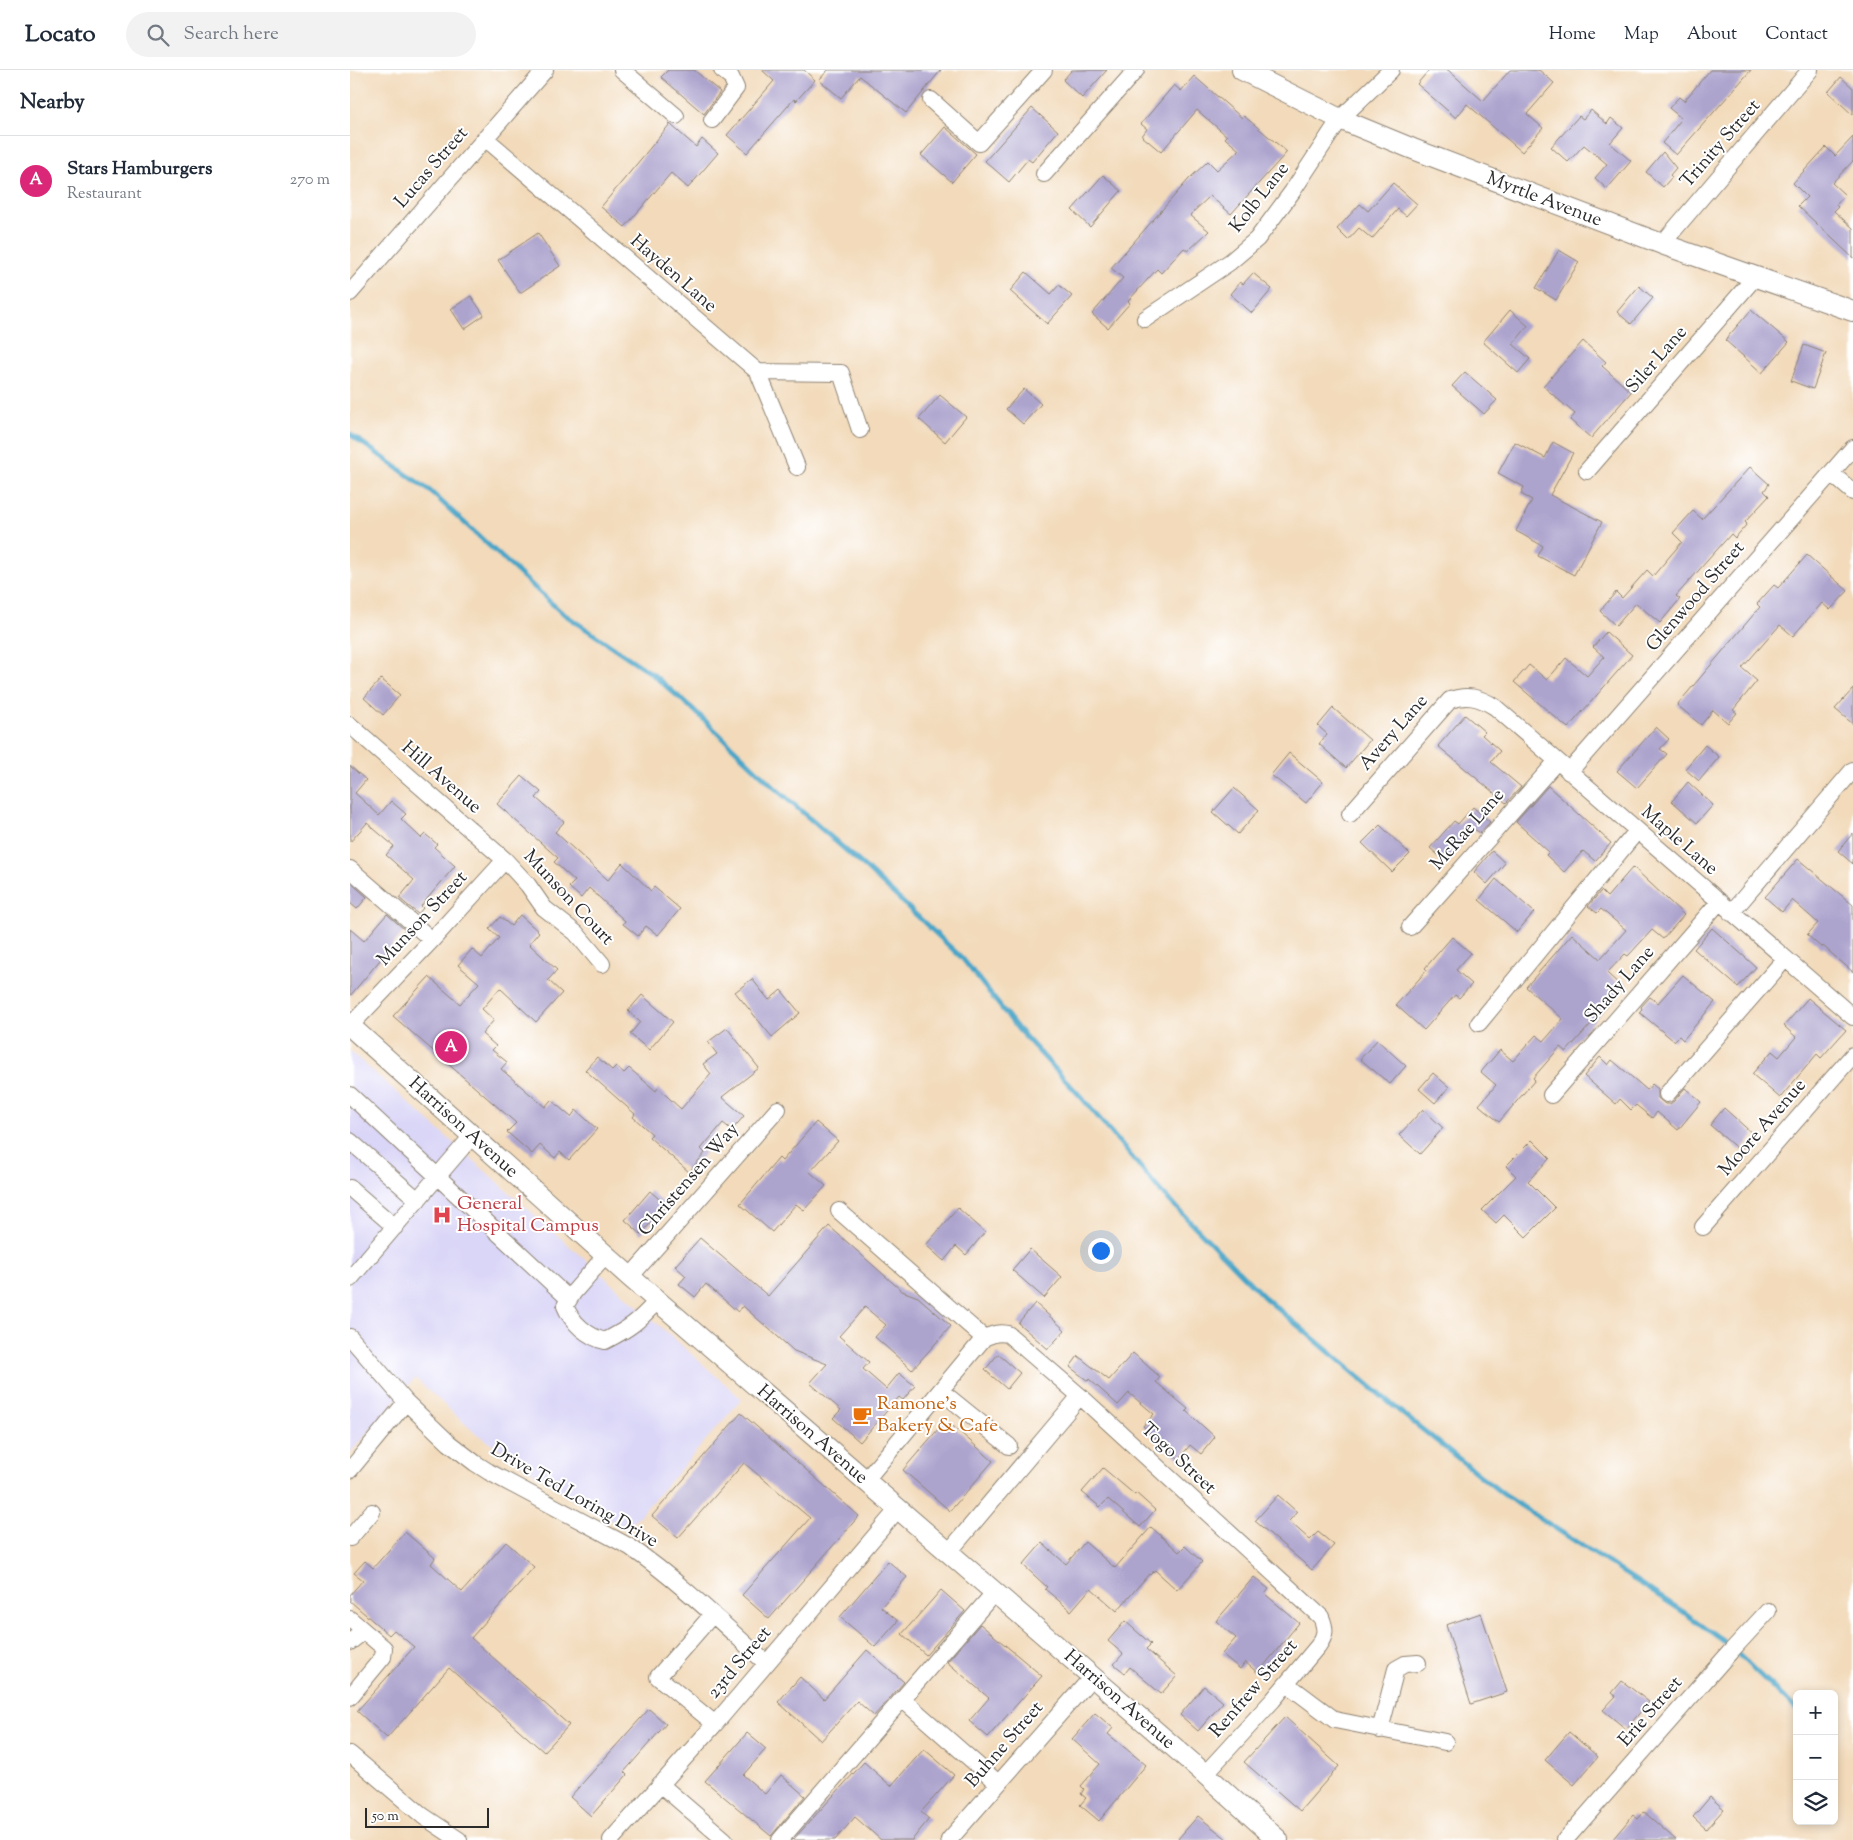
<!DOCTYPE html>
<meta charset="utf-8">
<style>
:root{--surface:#fff;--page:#f2f2f3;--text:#1f2937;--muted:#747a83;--line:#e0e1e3;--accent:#db2777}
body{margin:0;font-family:"Sorts Mill Goudy",serif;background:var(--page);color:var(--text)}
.controls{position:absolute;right:15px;bottom:15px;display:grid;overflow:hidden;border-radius:8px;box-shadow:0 2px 8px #0003}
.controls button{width:45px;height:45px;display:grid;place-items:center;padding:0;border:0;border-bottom:1px solid var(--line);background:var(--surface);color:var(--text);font:25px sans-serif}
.scale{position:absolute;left:15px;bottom:12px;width:124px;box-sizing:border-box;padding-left:5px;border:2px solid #2b2b2b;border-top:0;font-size:14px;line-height:18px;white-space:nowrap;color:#2b2b2b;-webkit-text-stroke:4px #fff;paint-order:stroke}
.you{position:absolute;left:750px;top:1180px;width:18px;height:18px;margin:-12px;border:4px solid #fff;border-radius:50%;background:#1a73e8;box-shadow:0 0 0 8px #1a73e833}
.badge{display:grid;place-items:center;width:32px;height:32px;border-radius:50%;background:var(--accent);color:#fff;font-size:16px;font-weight:700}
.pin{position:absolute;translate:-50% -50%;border:2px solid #fff;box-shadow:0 1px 5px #0006}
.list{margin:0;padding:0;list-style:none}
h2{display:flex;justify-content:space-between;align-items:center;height:65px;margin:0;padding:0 20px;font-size:21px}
h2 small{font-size:16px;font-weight:400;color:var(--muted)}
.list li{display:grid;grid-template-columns:32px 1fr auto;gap:15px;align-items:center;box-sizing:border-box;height:90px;padding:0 20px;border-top:1px solid var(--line)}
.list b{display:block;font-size:19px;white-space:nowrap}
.list p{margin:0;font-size:16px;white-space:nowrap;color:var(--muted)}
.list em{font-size:16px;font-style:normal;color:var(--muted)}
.icon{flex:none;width:28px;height:28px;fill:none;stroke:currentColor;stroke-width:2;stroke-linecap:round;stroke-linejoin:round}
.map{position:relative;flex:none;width:1503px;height:1770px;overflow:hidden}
header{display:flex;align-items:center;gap:30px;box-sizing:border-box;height:70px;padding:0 25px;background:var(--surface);border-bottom:1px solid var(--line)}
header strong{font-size:24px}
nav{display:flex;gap:28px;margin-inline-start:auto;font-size:18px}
.search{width:350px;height:45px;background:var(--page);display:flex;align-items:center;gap:12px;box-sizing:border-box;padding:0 18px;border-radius:28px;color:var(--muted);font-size:19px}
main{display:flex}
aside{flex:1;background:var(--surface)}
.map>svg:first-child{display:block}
</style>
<header>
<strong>Locato</strong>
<div class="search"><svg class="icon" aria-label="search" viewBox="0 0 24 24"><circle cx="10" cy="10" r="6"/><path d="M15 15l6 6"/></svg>Search here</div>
<nav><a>Home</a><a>Map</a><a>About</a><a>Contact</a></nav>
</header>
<main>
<aside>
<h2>Nearby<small></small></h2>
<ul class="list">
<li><span class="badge">A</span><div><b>Stars Hamburgers</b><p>Restaurant</p></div><em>270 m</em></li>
</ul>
</aside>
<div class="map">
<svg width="1503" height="1770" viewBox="0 0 1503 1770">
<rect width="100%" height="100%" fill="#fff"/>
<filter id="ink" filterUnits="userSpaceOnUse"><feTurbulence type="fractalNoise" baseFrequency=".02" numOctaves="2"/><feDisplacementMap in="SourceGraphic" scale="10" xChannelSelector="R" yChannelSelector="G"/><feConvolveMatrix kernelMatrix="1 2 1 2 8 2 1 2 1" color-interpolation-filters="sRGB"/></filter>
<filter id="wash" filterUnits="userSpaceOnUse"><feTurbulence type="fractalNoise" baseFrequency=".0096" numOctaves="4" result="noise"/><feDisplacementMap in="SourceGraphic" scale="20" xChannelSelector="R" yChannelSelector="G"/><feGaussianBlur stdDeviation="1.12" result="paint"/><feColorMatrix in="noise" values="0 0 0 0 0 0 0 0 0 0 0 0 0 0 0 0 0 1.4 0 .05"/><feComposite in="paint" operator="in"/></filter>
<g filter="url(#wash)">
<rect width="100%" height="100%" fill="#f2daba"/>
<path fill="#dad6f7" d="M0,981L392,1329L277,1460L211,1421L123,1361L65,1308L0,1383Z"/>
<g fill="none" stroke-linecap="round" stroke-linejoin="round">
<path stroke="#49a5c7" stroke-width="5" d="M0,364L80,421L211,542L301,603L345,641L425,718L515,797L612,888L668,959L732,1028L813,1124L914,1227L1053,1344L1153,1424L1332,1541L1375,1572L1447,1640"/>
</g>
<g id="blocks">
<path fill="#ada4ce" d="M318,0H344L370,22L354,44L311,7Z
M412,0H454L465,10L446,31L444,29L397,83L377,65L424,11Z
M478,0H591L556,43L510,6L491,28L469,10Z
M722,0H757L732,28L713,10Z
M1079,0H1098L1133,31L1160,0H1189L1204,13L1177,44L1193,58L1172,82L1117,34L1106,48L1067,14Z
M1360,0H1401L1326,85L1312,73L1330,51L1329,50L1331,48L1319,38L1329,27L1334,31Z
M844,6L892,48L894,46L937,82L881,144L860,126L840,145L859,161L838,181L834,178L811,203L807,199L778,231L780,233L758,258L742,244L773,208L761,198L839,109L858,91L867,100L889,80L875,68L877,66L847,40L811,82L792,66L797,59L791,54L824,15L831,21Z
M1491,7L1503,18V45L1478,22Z
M682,38L708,61L682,92L678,89L659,112L635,91Z
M1241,40L1257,54L1261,48L1273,58L1260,73L1281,91L1257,119L1245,108L1257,94L1234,75L1218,92L1201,77L1229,46L1233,49Z
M320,54L346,77L352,69L368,83L338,118L321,103L275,157L251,137Z
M595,57L626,84L602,112L571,85Z
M1503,67V91L1482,113L1495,125L1486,135L1488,137L1484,141L1503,158V188L1448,136L1457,127L1443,113L1476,77L1485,86Z
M1313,82L1326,98L1320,105L1322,107L1313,117L1296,102Z
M753,105L771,121L740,157L722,140Z
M1043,113L1067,134L1056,146L1048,139L1022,169L1009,158L998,170L987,159L1010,134L1018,141Z
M188,163L210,196L170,223L148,190Z
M1209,180L1229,192L1206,230L1186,218Z
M676,202L701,224L709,215L722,226L697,254L660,221Z
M903,203L922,219L902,243L880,224L890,212L893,214Z
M1289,216L1303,228L1281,254L1267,242Z
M121,226L134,245L114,259L101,239Z
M1160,240L1178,256L1163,274L1180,289L1168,303L1133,272Z
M1401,240L1439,272L1412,303L1375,270Z
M1233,271L1256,292L1252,296L1281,322L1241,368L1220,350L1225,344L1193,316Z
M1454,275L1476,283L1463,319L1441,311Z
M1115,302L1147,330L1134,344L1102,316Z
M674,319L691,334L673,354L656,339Z
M590,325L616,347L595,372L569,349Z
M1165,372L1195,388L1203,372L1223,383L1200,425L1252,452L1224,505L1188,486L1193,476L1166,461L1182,430L1171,424L1174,417L1148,403Z
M1400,397L1419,414L1414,421L1419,426L1395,452L1397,454L1385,468L1381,464L1326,526L1330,529L1310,553L1286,533L1266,556L1250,541L1266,522L1272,528L1297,500L1303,506L1332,472L1323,463L1343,441L1352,449Z
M1457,485L1498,521L1480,540L1472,533L1443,566L1430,555L1392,598L1407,611L1383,640L1387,643L1378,653L1363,640L1351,655L1327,635L1410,537L1407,534L1424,515L1428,518Z
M1256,562L1282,585L1218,658L1164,612L1179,595L1197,610L1216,588L1237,606L1254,587L1243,577Z
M31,609L50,625L33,645L14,628Z
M1503,619V654L1485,639Z
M983,638L1020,670L996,698L969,674L977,664L968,656Z
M1115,645L1135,662L1132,665L1150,681L1141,692L1171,717L1156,733L1088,676Z
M1306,657L1319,669L1310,679L1317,684L1287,718L1267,701Z
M1355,675L1369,687L1349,711L1335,699Z
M939,683L973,712L956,733L921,705Z
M0,696L16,710L5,723L29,745L41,731L56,744L51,749L71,768L75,764L87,774L84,777L105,796L71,836L73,838L68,844L49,828L64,810L36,785L44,776L17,753L0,772Z
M172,706L191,722L186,728L214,752L205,762L258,810L272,793L301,821L304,817L330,839L308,865L296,856L288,866L273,854L275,851L239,818L231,828L219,817L225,811L204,792L208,788L147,734Z
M1338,712L1363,735L1347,753L1322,731Z
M1198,716L1261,773L1245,791L1233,781L1214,802L1196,785L1199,782L1166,752Z
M884,718L909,740L888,764L863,742Z
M1123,737L1140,752L1130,763L1124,759L1096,792L1080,778L1104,751L1108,754Z
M1030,755L1060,784L1042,802L1012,773Z
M1503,763V794L1488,781Z
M1142,781L1155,793L1137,814L1124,802Z
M1448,789L1503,835V902L1473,876L1472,878L1457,865L1468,853L1442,830L1432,842L1415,827Z
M1283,797L1334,845L1313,869L1302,860L1278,886L1275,884L1257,903L1273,918L1216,982L1210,977L1183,1008L1185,1010L1149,1052L1129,1035L1146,1015L1131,1002L1150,980L1163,991L1186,965L1194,971L1213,949L1176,917L1222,864L1250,889L1276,860L1251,839L1247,843L1238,836L1251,821L1257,827Z
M1146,809L1184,842L1167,862L1129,830Z
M0,812L17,827L7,839L0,833Z
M37,844L55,860L0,926V859L14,871Z
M170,845L189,862L179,874L207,900L198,910L212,923L186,952L150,918L132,939L144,950L132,964L146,976L142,980L157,992L151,999L195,1037L201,1030L221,1047L226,1040L247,1059L219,1090L210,1082L205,1088L190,1075L182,1084L157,1062L166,1053L43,946L79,907L110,934L129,913L108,895L122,879L132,888L149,868L139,859L150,847L161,856Z
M1362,858L1406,897L1388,917L1344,879Z
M1102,867L1121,883L1106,900L1122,914L1109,928L1105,925L1074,960L1046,935L1077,900L1075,898Z
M1333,905L1365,932L1333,970L1329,966L1324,971L1289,942L1292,939L1291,937L1300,927L1308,933Z
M402,909L419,930L431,920L450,943L422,967L385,922Z
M292,925L323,952L299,980L280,964L290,952L278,941Z
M1458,928L1496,960L1471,988L1467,984L1430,1028L1402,1004L1422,981L1429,987L1446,967L1434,956Z
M377,958L409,998L372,1027L394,1046L382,1060L373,1053L351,1079L355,1083L339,1102L299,1067L302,1064L283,1047L285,1044L235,1000L247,987L262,1000L266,996L274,1003L279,998L306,1021L308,1018L331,1039L361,1004L353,994L367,984L358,972Z
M1027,970L1056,996L1040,1014L1010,989Z
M1250,987L1258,995L1262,990L1297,1020L1302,1014L1308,1019V1028L1315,1034H1320L1324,1031L1335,1018L1351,1032L1328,1060L1307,1042L1302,1048L1286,1035L1281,1040L1270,1029L1266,1034L1234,1006Z
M1083,1003L1099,1017L1085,1033L1069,1019Z
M1374,1038L1404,1065L1390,1081L1360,1055Z
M1073,1039L1093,1058L1070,1084L1049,1065Z
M466,1052L488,1071L460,1102L476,1116L454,1140L446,1134L422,1162L390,1134L429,1088L432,1091Z
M1182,1070L1200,1088L1178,1111L1205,1138L1176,1167L1154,1145L1146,1153L1132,1140L1166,1106L1156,1096Z
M300,1121L316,1135L291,1164L275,1150Z
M608,1138L635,1162L616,1185L606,1176L594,1191L576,1175Z
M479,1156L552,1221L568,1227L601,1256L562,1300L525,1267L536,1255L515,1237L489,1266L519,1292L513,1299L536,1319L549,1303L565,1316L553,1330L549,1327L510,1372L483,1348L491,1340L460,1313L477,1294L444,1281L393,1236L388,1242L356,1214L345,1227L329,1214L336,1206L325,1196L350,1168L418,1226Z
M680,1179L712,1207L694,1228L662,1200Z
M685,1233L715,1260L698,1279L668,1253Z
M783,1283L810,1307L806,1312L838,1339L836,1341L865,1367L851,1384L840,1375L829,1389L793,1356L804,1344L779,1323L768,1335L739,1309L738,1311L720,1297L728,1286L759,1310Z
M648,1284L670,1303L657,1319L635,1300Z
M391,1343L509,1446L419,1549L392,1525L460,1448L394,1393L328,1468L302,1446Z
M596,1350L643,1391L600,1441L553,1400Z
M753,1398L785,1425L786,1423L805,1440L790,1457L758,1429L750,1437L732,1422Z
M928,1425L947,1442L939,1451L960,1470L968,1462L984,1475L962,1500L905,1451Z
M801,1457L829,1482L835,1476L852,1492L827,1520L805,1500L800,1505L799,1504L767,1541L741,1518L721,1541L695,1519L697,1517L673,1495L692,1473L716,1494L735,1472L765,1498Z
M55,1462L85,1488L81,1494L112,1522L156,1472L184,1497L121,1568L219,1655L194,1682L99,1598L37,1668L7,1641L64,1577L44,1560L39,1565L0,1531V1525L13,1510L4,1503L15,1491L23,1498Z
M538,1491L557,1507L531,1537L548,1551L525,1577L490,1547Z
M904,1507L919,1519L915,1524L949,1553L908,1603L895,1592L890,1599L872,1584L886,1568L866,1551Z
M591,1520L615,1541L576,1585L552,1564Z
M1131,1543L1157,1622L1121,1634L1096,1555Z
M775,1551L801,1574L796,1579L827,1606L811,1624L780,1597L775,1603L764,1594L773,1584L758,1571Z
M630,1554L692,1606L638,1667L619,1651L639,1628L597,1592Z
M517,1580L554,1612L524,1646L507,1631L471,1671L428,1632L450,1607L474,1629Z
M1272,1611L1299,1632L1276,1659L1253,1640L1266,1626L1262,1623Z
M854,1616L873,1632L848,1661L830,1645Z
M299,1639L316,1654L274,1702L277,1705L241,1746L220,1727Z
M745,1643L763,1658L758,1664L796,1695L749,1751L730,1735L736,1728L731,1724L734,1719L731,1716L750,1694L722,1669Z
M935,1647L989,1696L950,1741L894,1692Z
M1219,1662L1248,1687L1224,1715L1195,1690Z
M397,1663L416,1679L393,1705L415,1724L431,1705L455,1726L421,1766L355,1711Z
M574,1679L604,1705L571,1742L579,1749L562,1770H531L505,1747L485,1770H443L514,1692L541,1716Z
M1360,1727L1374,1739L1356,1759L1343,1747Z
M1294,1742L1326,1770H1262L1283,1745L1288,1749Z
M848,1746L878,1770H827Z"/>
</g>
</g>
<g filter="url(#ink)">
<use href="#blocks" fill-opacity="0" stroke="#8e8272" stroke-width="1"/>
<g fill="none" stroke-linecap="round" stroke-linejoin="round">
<g stroke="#8e8272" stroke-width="18">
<path id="minor" d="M272,0L326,46
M581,30L629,73L694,0
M362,50L386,18L381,7L372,0
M135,68L408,302L447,397
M694,104L786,0
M1312,174L1460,0
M0,223L195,0
M795,249L880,192L907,169L942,122L990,49L1041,0
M408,302L491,303L510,360
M1237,401L1406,206
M1481,403L1503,422
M0,655L155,790L178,815L194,838L226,863L252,894
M1219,702L1503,378
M1000,744L1100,630C1117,624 1129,627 1145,637L1503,947
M0,799L82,870
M1381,843L1503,700
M1060,857L1207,691
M1129,953L1287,761
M0,956L82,870L155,790
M1317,1024L1435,889
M0,1025L219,1229
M1201,1025L1369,832
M0,1071L68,1130
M0,1118L45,1157
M489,1141L634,1268
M1353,1157L1503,985
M256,1185L223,1223L215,1236C222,1253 238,1267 255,1271C280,1258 288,1252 307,1231
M280,1207L428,1039
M0,1209L122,1066
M0,1267L56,1332L99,1373L125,1393L139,1402L280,1477C329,1511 372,1553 416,1593
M591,1321L659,1376
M0,1400L56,1332
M515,1411L634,1268C643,1264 648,1262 658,1264L730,1326L971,1547C976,1559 976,1565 968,1576L923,1630L855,1704
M0,1468L22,1442
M598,1483L730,1326
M363,1544L308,1607L365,1654
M0,1549L14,1561
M0,1572L14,1561L34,1578L33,1587L0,1627
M937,1614L985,1650L1095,1672
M552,1629L648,1713
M1030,1660L1046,1599L1055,1594L1068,1593
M0,1684L73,1746L109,1770
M310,1714L375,1770
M261,1770L365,1654L548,1439
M430,1770L644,1523
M599,1770L742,1607
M1215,1770L1381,1581L1418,1541"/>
</g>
<g stroke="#8e8272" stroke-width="22">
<path id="major" d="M892,0L990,49L1063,79L1312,174L1503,241
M0,956L280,1207L855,1704L928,1770"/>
</g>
<use href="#minor" stroke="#fff" stroke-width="16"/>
<use href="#major" stroke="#fff" stroke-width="20"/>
</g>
</g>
<defs>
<g id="hospital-bare" transform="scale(1.5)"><path d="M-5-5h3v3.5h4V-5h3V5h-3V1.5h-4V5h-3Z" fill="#e0444e" stroke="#fff" stroke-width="2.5" paint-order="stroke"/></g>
<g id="cafe-bare" transform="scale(1.5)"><path d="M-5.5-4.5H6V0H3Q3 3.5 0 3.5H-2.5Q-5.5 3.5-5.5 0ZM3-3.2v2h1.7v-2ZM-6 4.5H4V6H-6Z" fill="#e8710a" stroke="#fff" stroke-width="2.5" paint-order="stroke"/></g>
</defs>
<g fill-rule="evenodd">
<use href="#hospital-bare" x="92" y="1145"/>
<use href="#cafe-bare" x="512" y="1345"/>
</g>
<g text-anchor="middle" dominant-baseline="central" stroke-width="4" stroke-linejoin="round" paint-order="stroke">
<g font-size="19" fill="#2b2b2b" stroke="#fff">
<text transform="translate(1371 74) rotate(-49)">Trinity Street</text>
<text transform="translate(82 98) rotate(-49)">Lucas Street</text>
<text transform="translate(910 128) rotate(-52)">Kolb Lane</text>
<text transform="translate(1194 130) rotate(21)">Myrtle Avenue</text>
<text transform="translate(323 204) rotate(41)">Hayden Lane</text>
<text transform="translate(1307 290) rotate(-49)">Siler Lane</text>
<text transform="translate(1346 527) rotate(-49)">Glenwood Street</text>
<text transform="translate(1044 663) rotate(-49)">Avery Lane</text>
<text transform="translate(91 708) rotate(41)">Hill Avenue</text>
<text transform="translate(1118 760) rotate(-49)">McRae Lane</text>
<text transform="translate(1329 771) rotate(41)">Maple Lane</text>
<text transform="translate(218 828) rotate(47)">Munson Court</text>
<text transform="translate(73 849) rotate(-47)">Munson Street</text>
<text transform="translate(1270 915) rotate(-49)">Shady Lane</text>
<text transform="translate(113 1058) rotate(42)">Harrison Avenue</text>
<text transform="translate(1413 1058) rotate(-49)">Moore Avenue</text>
<text transform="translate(339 1110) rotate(-49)">Christensen Way</text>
<text transform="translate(462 1365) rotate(41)">Harrison Avenue</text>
<text transform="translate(828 1389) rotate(43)">Togo Street</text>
<text transform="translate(224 1426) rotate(30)">Drive Ted Loring Drive</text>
<text transform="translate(390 1593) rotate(-50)">23rd Street</text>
<text transform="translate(904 1619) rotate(-49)">Renfrew Street</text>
<text transform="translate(769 1630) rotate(41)">Harrison Avenue</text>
<text transform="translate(1301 1642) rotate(-49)">Erie Street</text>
<text transform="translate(655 1675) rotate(-49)">Buhne Street</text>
</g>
<g font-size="19" fill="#be3a42" stroke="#fff" text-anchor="start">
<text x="107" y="1134">General<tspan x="107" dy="22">Hospital Campus</tspan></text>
</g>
<g font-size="19" fill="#c56008" stroke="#fff" text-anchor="start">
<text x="527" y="1334">Ramone's<tspan x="527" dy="22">Bakery &amp; Cafe</tspan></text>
</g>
</g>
</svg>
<div class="controls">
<button>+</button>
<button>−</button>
<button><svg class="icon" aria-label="layers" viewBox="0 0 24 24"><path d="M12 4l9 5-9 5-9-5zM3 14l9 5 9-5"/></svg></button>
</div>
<div class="scale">50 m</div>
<div class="you"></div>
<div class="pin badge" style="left:101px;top:977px">A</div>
</div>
</main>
